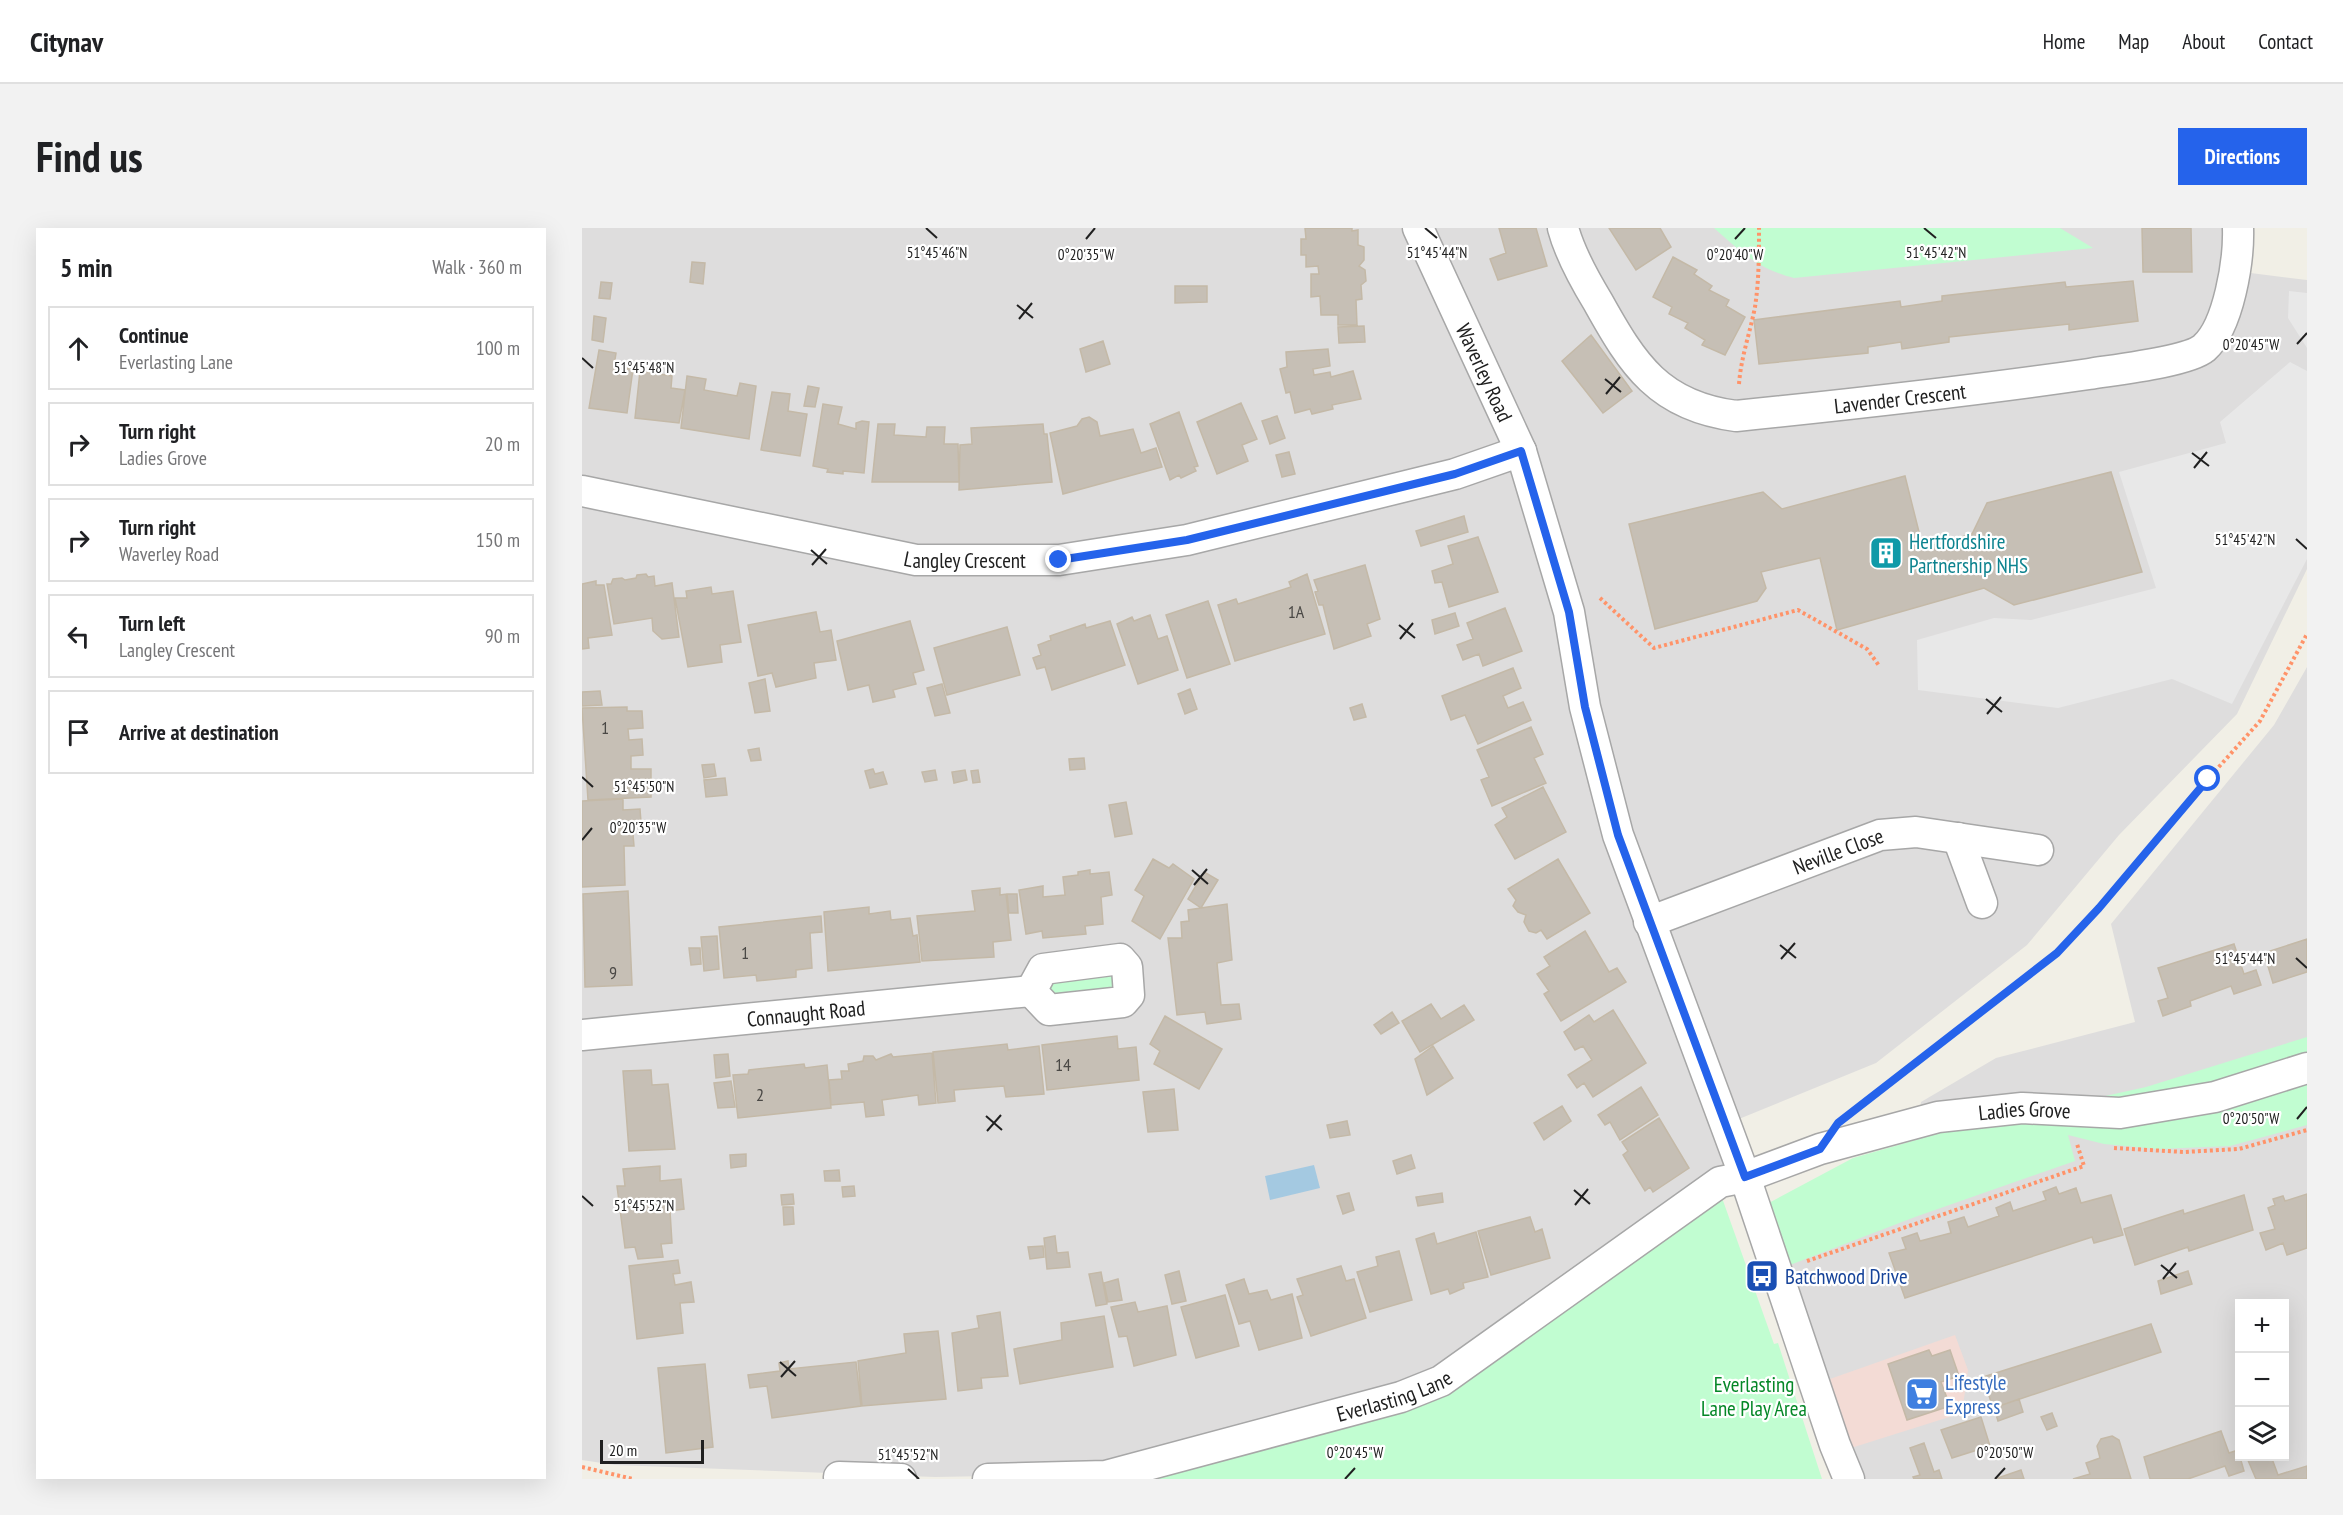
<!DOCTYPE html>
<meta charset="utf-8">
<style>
:root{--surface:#fff;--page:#f2f2f2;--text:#202124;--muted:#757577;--line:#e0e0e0;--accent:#2563eb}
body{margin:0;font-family:"PT Sans Narrow",sans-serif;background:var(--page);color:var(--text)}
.controls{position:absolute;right:18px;bottom:18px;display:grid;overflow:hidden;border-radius:0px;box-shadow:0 6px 24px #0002}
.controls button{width:54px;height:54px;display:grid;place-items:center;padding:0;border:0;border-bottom:2px solid var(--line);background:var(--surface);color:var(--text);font:30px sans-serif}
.scale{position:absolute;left:18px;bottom:15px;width:104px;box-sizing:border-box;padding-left:6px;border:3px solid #202020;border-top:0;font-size:16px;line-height:21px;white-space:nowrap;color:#202020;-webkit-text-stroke:4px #fff;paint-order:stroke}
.stop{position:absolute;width:18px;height:18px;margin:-14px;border:4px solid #2563eb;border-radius:50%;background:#fff}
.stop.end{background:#2563eb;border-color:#fff;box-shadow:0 2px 6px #0008}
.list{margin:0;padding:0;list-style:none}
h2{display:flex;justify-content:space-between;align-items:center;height:78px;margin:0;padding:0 24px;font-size:26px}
h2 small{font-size:20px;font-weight:400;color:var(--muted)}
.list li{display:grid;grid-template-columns:39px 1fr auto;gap:18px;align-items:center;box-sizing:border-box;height:84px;margin:0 12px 12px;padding:0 12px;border:2px solid var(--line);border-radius:0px}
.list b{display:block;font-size:22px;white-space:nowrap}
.list p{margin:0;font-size:20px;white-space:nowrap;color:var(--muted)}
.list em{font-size:20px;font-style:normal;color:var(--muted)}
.icon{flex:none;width:33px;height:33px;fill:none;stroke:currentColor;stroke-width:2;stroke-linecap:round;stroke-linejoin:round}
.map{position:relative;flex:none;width:1725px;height:1251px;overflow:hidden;border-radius:0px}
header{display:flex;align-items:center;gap:36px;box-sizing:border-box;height:84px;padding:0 30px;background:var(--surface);border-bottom:2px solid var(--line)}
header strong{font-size:28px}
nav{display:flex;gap:33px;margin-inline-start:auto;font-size:21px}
.intro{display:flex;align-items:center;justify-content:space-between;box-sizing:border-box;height:144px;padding:0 36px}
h1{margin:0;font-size:42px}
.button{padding:15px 27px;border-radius:0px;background:var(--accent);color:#fff;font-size:21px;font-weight:700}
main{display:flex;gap:36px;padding:0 36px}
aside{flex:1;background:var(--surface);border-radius:0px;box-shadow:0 6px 24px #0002}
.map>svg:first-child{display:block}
</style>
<header>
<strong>Citynav</strong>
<nav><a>Home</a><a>Map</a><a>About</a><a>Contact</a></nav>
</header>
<div class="intro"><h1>Find us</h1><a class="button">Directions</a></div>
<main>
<aside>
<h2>5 min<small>Walk · 360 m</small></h2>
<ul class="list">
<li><svg class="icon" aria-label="ahead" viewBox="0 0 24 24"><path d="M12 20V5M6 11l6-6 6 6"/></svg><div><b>Continue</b><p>Everlasting Lane</p></div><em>100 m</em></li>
<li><svg class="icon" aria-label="right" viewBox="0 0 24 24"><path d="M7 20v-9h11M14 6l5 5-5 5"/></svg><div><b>Turn right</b><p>Ladies Grove</p></div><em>20 m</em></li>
<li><svg class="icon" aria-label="right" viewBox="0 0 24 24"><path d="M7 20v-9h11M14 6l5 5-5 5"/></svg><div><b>Turn right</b><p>Waverley Road</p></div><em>150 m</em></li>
<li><svg class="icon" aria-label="left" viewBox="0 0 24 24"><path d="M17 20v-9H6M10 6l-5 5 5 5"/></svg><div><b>Turn left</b><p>Langley Crescent</p></div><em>90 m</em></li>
<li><svg class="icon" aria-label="arrive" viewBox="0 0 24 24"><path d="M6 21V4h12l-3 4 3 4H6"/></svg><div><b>Arrive at destination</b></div></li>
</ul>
</aside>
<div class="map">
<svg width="1725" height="1251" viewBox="0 0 1725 1251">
<rect width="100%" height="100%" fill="#f1efe6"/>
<path fill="#dedddd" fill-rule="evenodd" d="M0,0H819L880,102L938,222L1022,558L1159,933L860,1149L525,1246L353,1249L33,1237L0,1232Z
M841,0H1652L1645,42L1725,52V341L1655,486L1537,607L1445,717L1294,835L1152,893L1029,557L1004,409Z
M1725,439V1251H1277L1186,978L1335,913L1339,874L1414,830L1553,794L1529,696L1692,497ZM1658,1076H1702V1228H1658Z"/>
<path fill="#f3dbd5" d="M1373,1107L1386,1142L1380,1185L1269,1220L1245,1152Z"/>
<path fill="#c1fdd1" d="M1132,0H1478L1511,20L1212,50C1176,41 1159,24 1132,0Z
M536,737L543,765L468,780L463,744Z
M1725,809V897L1648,918L1576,921L1522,916L1486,907L1493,933L1333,989L1208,1037L1185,976L1271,930L1362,904L1422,895L1435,897L1478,878L1564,859Z
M1139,967L1192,1116L1196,1115L1240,1251H528L818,1174Z"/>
<path fill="#e8e8e8" d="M1707,63L1725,65V120L1706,90Z
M1708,134L1725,143V331L1650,476L1590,451L1476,480L1336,462L1335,412L1412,390L1449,392L1574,360L1537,244L1644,215L1638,194Z"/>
<path fill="#a4c9e1" d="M732,937L738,960L688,972L683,948Z"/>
<path fill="#c6bfb5" stroke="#c4b9a7" stroke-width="1.5" d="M723,0H770V3L776,2V17L782,19V32L777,38L783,42L784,53L779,57L780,71L774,72L775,97H756V87H739L738,68L729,69V46H737L736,38L724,39V27H719V11H724Z
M917,0H954L965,38L916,52L908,31L924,25Z
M1027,0H1078L1089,19L1054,42Z
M1560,0H1609L1610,44H1561Z
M1091,29L1115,42L1112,46L1130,58L1127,62L1147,72L1144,78L1163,89L1143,127L1120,117L1123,112L1103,100L1106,95L1087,86L1090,79L1071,69Z
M110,34L123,35L121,56L108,54Z
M1551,53L1556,93L1487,102V96L1367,109V114L1320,121L1319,114L1286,119V125L1177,136L1172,92L1318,73L1319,79L1360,73V68L1483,54L1484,59Z
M19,54L30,55L28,71L17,70Z
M593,58H625V74L593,75Z
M12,88L24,90L21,114L10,112Z
M782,98L783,114L757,115L756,99Z
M1009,107L1050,163L1021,185L980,133Z
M521,113L528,136L504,144L498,121Z
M746,121L748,138L731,141L732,147L748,144L749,149L771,143L779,171L750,177L751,181L730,186L728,181L713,185L708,164L704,165L698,141L705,139L704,124Z
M17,122L34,125L32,138L51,141L45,185L7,180Z
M58,143L90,148L89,160L103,162L97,195L53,190Z
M105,148L124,151L122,162L155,168L158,155L174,158L167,211L99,200Z
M226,158L237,160L233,179L222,178Z
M190,164L208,166L206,183L225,186L218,228L179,222Z
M659,175L675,211L660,217L666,233L635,246L615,194Z
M241,176L260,179L256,196L274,201V195L280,193L287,194L282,245L261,243V246L245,244L246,241L231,238Z
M597,184L616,238L612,239L614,243L599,250L597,247L588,252L568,196Z
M695,188L703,210L688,216L680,193Z
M507,189L515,194L518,208L551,201L559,225L574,220L580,239L481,266L468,205L495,198L500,191Z
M296,196H313L312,207L344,209L345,199H363L362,216H376L377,254H290Z
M461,196L462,206H465L470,254L377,262L378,217L390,216L389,200Z
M707,224L713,246L700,249L694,227Z
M1529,244L1560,344L1432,377L1402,360L1255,402L1238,330L1179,344L1184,360L1175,373L1073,401L1047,296L1181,264L1200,281L1323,248L1341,320L1390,306L1405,275Z
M882,288L886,304L839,318L834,303Z
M896,309L916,364L867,379L860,354L853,355L850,343L871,336L866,318Z
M783,337L798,391L785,396L789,408L752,421L741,377H737L733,364L736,363L732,352Z
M64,346L66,349L72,348L73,358L90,355L97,409L80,411L71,403L70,390L32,396L25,356H29L31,351L40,350L43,352L54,350L55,347Z
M725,346L743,406L653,433L636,377L654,371L656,376L709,359L707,354Z
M14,353V357H22L30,407L6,410L7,420L0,421V356Z
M129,359L130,366L151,363L159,414L138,417L140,434L106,439L93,370H105L104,363Z
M626,373L648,436L605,450L584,387Z
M923,380L940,423L901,438L897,426L881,432L875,417L891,411L885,395Z
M234,384L238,404L249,402L254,432L232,435L234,450L194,459L190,445L176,448L166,397Z
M873,385L877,398L853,406L850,392Z
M568,387L576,411L585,408L596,442L556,456L535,396L550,389L552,393Z
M328,393L342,442L331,445L334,456L311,462L313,469L291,474L287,457L266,462L255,413Z
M528,393L543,437L470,462L463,439L455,441L451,430L459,427L456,417L469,412L468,408L503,396L504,400Z
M425,399L438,447L365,467L352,420Z
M931,440L939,460L921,468L926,480L941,474L949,492L896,516L883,487L869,492L860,468Z
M183,451L188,483L173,485L167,455Z
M360,456L368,485L353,488L345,460Z
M608,461L615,481L603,486L596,466Z
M18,463L20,477L0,478V464Z
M780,476L784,489L772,492L768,480Z
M45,479V483H60L61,500L46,501L47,512L60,511L61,527L49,528V541H69V569L6,572L0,480Z
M949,499L961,526L952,530L964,555L910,578L899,552L907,549L895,522Z
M177,520L179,532L169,533L166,522Z
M502,530L503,541L488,542L487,531Z
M132,536L134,548L122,550L120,537Z
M291,541L293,546L301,544L305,556L288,560L283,543Z
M353,542L355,552L343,554L340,544Z
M383,542L385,552L372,555L370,544Z
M396,542L398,554L391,555L389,543Z
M143,550L145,567L124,569L122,552Z
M961,559L984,604L933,631L913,597L925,589L920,580Z
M41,571V582L58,581L59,594L50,595L52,618H42L43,657L0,659V573Z
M544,574L550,606L533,609L527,577Z
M571,631L587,640L591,636L612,651L578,711L550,693L562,668L553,662Z
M976,631L1008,685L965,711L959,702L954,705L947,703L942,694L944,687L936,684L931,678L934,672L926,661Z
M508,642V646L527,644L530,667L519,669L521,696L503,698L504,706L461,710L460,703L444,706L437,662L461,658V669L483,667L481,649L496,647V644Z
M622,644L636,652L619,680L606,671Z
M418,660V667L424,666L429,712L411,714L412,729L340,733L335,688L393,683L390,663Z
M46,663L50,757L3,759L1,666Z
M425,666H435L436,685H427Z
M645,676L650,732L635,735L639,777L657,776L659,791L625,796L623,784L595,787L586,710H600L599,694L607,693L606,682Z
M287,679V686L308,683L309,692L328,690L331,708L335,707L338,734L246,743L242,684Z
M239,688L240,704L228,705L230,740L214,742V749L175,753L174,747L142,750L137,699Z
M1003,703L1027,744L1035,740L1044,754L979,793L962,766L967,763L955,746L968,738L962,729Z
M135,708L137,741L122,743L119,709Z
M1725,711V744L1691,755L1682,725Z
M1652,716L1662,746L1674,742L1679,757L1652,766L1649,758L1608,773L1609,778L1581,788L1576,773L1586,770L1576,740Z
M107,720H118L119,736L109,737Z
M849,776L859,791L882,777L892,792L838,824L820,793Z
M1031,782L1064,835L1011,869L1002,855L995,860L986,847L1010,832L1001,818L993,822L982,804L1007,787L1012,794Z
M810,784L817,795L799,806L792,797Z
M583,788L640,821L617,861L572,836L578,823L568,816Z
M535,808L536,821L554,819L557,852L465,862L460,817Z
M425,816L426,822L457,818L462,866L424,869L422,858L372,862L373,873L356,875L351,824Z
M851,818L871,850L845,867L833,831Z
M350,825L354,875L337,877L336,867L300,872L302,887L284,889L282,874L249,877L247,852L260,851L259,843H267L266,836L281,833L282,828H291L294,832L309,826L311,829Z
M146,826L148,848L134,850L132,827Z
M222,836L223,840L245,837L249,880L156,890L151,847L166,846L167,842Z
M69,842L70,857L86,856L93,921L47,923L41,843Z
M149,853L153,879L136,880L132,855Z
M1059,859L1076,887L1038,912L1028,894L1023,897L1016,887Z
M592,861L596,902L566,904L561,864Z
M980,878L989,893L962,912L952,895Z
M1077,890L1107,940L1071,964L1068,959L1063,963L1041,927L1046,923L1040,914Z
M765,893L768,907L748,910L745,897Z
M164,926V938L149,940L148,927Z
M829,927L833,940L815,946L811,933Z
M78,938V953L99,951L102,981L88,983L90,1015L79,1016L81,1029L56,1031L53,1019L43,1020L35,958H43L41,941Z
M257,942L258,953H243L242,943Z
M272,958L273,968L261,969L260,959Z
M1474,959L1477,966L1494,960L1499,975L1529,967L1541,1007L1512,1015L1510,1009L1323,1070L1307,1025L1324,1021L1320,1010L1335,1005L1338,1013L1369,1005L1366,994L1382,989L1386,999L1417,988L1414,980L1428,974L1431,983L1464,972L1461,964Z
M767,965L772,982L761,986L755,968Z
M860,965L861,974L836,978L834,969Z
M211,966L212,976L200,977L199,967Z
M1725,966V1020L1705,1027L1701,1015L1684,1022L1678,1005L1693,1001L1686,980L1693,977L1691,971L1701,968L1703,973Z
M1662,967L1671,1002L1607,1023L1606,1019L1553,1037L1542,1001L1601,982L1602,986Z
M201,979H211L212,996L202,997Z
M948,989L953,1004L960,1001L968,1030L909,1047L896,1003Z
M894,1004L906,1049L881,1055L882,1060L868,1066L866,1061L849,1066L834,1011L852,1005L855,1016Z
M473,1008L475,1025L486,1024L488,1039L465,1041L462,1010Z
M461,1018L462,1029L448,1031L446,1019Z
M817,1023L830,1072L788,1084L775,1044L796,1038L794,1029Z
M96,1032L98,1045L91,1046L93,1057L109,1054L112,1074L98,1075L101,1105L55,1111L47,1038Z
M759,1038L764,1053L772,1051L784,1090L729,1108L715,1069L721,1067L715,1051Z
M597,1043L604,1073L590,1076L583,1047Z
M1606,1043L1610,1056L1579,1066L1576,1053Z
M519,1044L525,1076L514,1078L507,1046Z
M536,1051L540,1072L526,1074L522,1055Z
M662,1051L667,1066L685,1062L689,1072L710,1066L720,1110L677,1122L668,1093L657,1096L644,1057Z
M643,1067L657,1118L614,1130L599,1079Z
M553,1074L556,1084L585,1078L594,1127L552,1138L545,1108L537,1109L529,1079Z
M418,1084L426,1148L399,1150L400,1160L376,1163L370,1105L397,1100L395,1088Z
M522,1088L531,1139L438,1156L432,1121L480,1112L479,1095Z
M1569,1096L1579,1124L1411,1180L1401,1149Z
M356,1103L364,1171L280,1178L276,1133L324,1125L322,1106Z
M1347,1122L1350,1128L1368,1122L1377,1148L1359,1154L1368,1178L1325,1192L1306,1136Z
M206,1133L207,1141L274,1134L279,1178L190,1190L185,1158L168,1160L166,1147L198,1143L197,1135Z
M123,1136L131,1219L84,1225L76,1140Z
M1437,1171L1441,1184L1416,1193L1412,1180Z
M1470,1185L1475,1198L1465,1202L1459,1189Z
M1399,1189L1408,1218L1370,1230L1359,1202Z
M1639,1203L1647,1225L1656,1222L1662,1243L1647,1248L1643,1238L1606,1251H1568L1562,1229Z
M1530,1208L1537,1212L1549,1251H1491L1508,1246L1504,1235L1518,1230L1515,1218L1519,1211Z
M1342,1215L1352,1244L1357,1242L1360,1251H1332L1331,1249L1338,1247L1328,1220Z
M1689,1228L1696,1247L1725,1238V1251H1674L1665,1230Z
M1439,1242L1442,1251H1413Z"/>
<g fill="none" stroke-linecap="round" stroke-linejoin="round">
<g stroke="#a7a7a7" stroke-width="33">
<g id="street">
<path id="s1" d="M836,0L939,223L987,384L1003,479L1036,607L1163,949L1253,1217L1267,1251"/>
<path id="s2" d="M981,0C988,26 1002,51 1016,74C1051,137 1077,178 1154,188C1272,176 1389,163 1507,146C1531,142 1605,134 1622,120C1647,98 1657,32 1656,0"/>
<path id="s3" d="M0,263L334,332H477L605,312L873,246L939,223"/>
<path d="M1376,610L1400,675"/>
<path id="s4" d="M1067,694L1298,607L1334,604L1456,622"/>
<path d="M538,731L545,739L547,767L541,774L467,782L449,763L461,741Z"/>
<path id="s5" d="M0,807L449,763"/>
<path d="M257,1249L319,1251"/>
<path id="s6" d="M406,1251L524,1248L819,1169L859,1153L1138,954L1163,949L1238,921L1356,889L1440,880L1538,885L1633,869L1725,840"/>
</g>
</g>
<path stroke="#ff9369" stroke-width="4" stroke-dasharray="3 3" stroke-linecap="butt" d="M1157,156C1159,129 1168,105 1173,79C1177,53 1177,26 1177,0
M1018,370L1072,420L1216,382L1285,421L1298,439
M1286,872L1475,725L1517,680L1626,551L1678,493L1725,406
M1532,920L1602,924L1657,921L1725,902
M1225,1033L1502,938L1495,916
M0,1239L51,1251"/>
<use href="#street" stroke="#fff" stroke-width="30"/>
</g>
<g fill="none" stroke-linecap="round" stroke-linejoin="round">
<path stroke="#2563eb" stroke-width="8" d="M477,332L605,312L873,246L939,223L987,384L1003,479L1036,607L1163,949L1238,921L1256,895L1475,725L1517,680L1626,551"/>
</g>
<path fill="none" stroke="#202020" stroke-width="2" d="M344,0L355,10M843,0L855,10M1342,0L1354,10M504,11L513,0M1153,11L1163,0M435,77L451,90M437,91L450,75M1715,116L1725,105M0,130L11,140M1023,151L1039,164M1024,166L1038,149M1610,225L1627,238M1612,240L1625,224M1714,311L1725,321M229,322L245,336M230,337L244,321M817,397L833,410M818,411L831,395M1404,471L1420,484M1405,486L1419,469M0,549L11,559M0,612L10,600M610,642L626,656M612,657L625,641M1198,717L1214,730M1714,730L1725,740M1199,731L1213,715M404,888L420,902M1715,891L1725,879M405,903L419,887M992,962L1008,976M0,968L11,978M993,977L1006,961M1579,1037L1595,1050M1581,1051L1594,1035M198,1134L214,1148M199,1149L213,1133M326,1241L337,1251M763,1251L773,1240M1413,1251L1423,1240"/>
<defs>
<g id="building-square" transform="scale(1.725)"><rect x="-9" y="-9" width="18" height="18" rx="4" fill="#0f9aa8" stroke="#fff"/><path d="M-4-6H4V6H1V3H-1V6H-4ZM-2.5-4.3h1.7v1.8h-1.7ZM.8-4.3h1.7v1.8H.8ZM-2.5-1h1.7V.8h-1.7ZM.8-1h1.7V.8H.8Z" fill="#fff"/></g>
<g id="bus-square" transform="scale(1.725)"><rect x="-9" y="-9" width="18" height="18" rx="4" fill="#1a4fb4" stroke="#fff"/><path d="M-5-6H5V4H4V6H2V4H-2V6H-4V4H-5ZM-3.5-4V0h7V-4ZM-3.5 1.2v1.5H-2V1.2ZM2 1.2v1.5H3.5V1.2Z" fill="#fff"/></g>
<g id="supermarket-square" transform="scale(1.725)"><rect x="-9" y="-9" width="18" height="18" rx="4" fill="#3f7fe0" stroke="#fff"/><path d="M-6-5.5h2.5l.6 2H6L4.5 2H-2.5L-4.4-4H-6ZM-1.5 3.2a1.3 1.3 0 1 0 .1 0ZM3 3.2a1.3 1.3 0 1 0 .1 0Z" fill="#fff"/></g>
</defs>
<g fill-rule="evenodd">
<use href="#building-square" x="1304" y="325"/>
<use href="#bus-square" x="1180" y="1048"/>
<use href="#supermarket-square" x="1340" y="1166"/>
</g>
<g text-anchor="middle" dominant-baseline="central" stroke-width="4.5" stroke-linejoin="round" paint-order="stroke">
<g font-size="18" fill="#4a4845">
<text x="714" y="383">1A</text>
<text x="23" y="499">1</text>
<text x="163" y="724">1</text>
<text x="31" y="744">9</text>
<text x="481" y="836">14</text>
<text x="178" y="866">2</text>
</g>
<g font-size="21" fill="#202020" stroke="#fff">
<text stroke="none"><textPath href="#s1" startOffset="159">Waverley Road</textPath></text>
<text stroke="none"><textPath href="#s2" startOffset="435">Lavender Crescent</textPath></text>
<text stroke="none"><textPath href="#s3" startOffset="390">Langley Crescent</textPath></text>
<text stroke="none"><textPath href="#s4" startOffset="202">Neville Close</textPath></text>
<text stroke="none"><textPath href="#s5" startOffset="225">Connaught Road</textPath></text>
<text stroke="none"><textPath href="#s6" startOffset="1124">Ladies Grove</textPath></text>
<text stroke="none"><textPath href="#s6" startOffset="417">Everlasting Lane</textPath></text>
</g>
<g font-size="21" fill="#0d838f" stroke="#fff" text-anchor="start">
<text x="1327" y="313">Hertfordshire<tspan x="1327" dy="24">Partnership NHS</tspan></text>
</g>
<g font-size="21" fill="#164399" stroke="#fff" text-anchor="start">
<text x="1203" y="1048">Batchwood Drive</text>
</g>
<g font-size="21" fill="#366cbe" stroke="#fff" text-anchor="start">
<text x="1363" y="1154">Lifestyle<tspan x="1363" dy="24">Express</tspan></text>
</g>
<g font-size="21" fill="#058727" stroke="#fff">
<text x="1172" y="1156">Everlasting<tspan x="1172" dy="24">Lane Play Area</tspan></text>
</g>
</g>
<g font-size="15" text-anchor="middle" fill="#202020" stroke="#fff" stroke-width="4.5" stroke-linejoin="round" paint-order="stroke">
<text x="355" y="30">51°45'46"N</text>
<text x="855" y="30">51°45'44"N</text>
<text x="1354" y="30">51°45'42"N</text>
<text x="504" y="32">0°20'35"W</text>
<text x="1153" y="32">0°20'40"W</text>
<text x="1669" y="122">0°20'45"W</text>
<text x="62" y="145">51°45'48"N</text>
<text x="1663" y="317">51°45'42"N</text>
<text x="62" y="564">51°45'50"N</text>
<text x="56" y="605">0°20'35"W</text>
<text x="1663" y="736">51°45'44"N</text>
<text x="1669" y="896">0°20'50"W</text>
<text x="62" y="983">51°45'52"N</text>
<text x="773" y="1230">0°20'45"W</text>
<text x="1423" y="1230">0°20'50"W</text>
<text x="326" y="1232">51°45'52"N</text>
</g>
</svg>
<div class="controls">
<button>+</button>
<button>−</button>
<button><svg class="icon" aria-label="layers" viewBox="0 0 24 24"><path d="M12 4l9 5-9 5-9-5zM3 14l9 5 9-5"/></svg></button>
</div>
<div class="scale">20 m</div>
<div class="stop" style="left:1626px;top:551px"></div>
<div class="stop end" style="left:477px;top:332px"></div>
</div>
</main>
